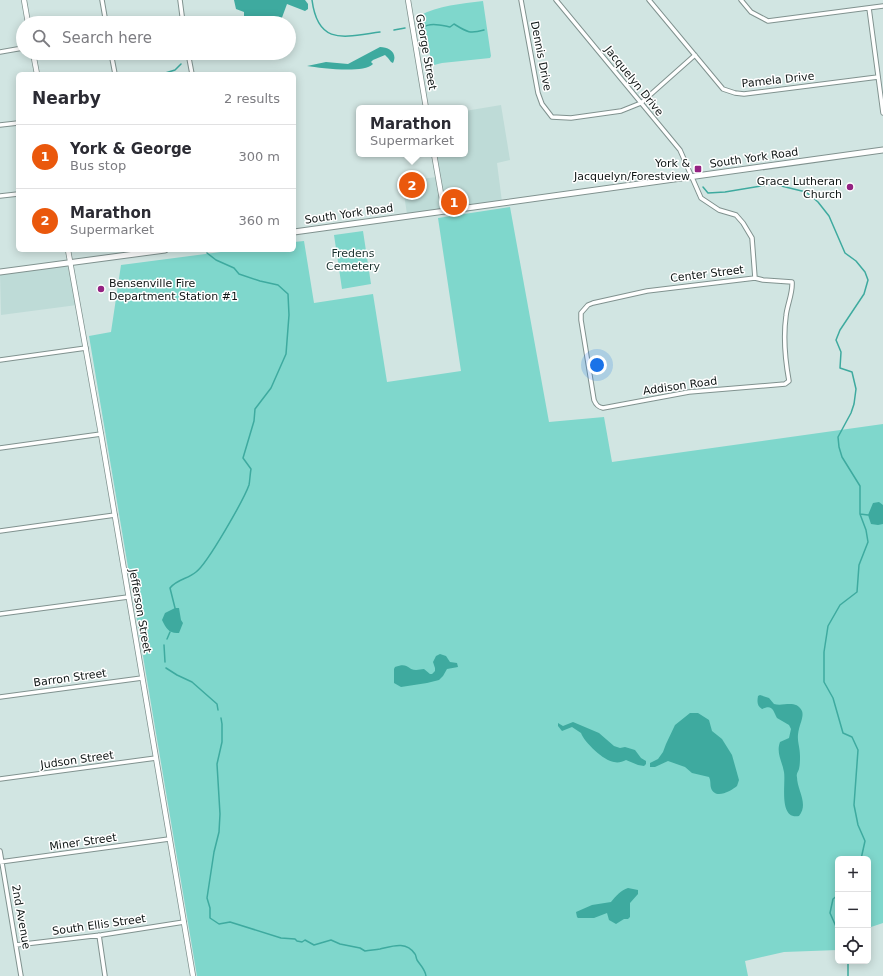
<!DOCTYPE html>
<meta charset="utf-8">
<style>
:root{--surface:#fff;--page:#f7f7f7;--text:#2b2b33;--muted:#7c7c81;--line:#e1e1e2;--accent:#ea580c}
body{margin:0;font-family:"DejaVu Sans",sans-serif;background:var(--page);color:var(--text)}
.controls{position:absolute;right:12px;bottom:12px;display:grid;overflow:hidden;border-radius:6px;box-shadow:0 2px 10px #0003}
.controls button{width:36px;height:36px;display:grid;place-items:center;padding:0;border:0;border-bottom:1px solid var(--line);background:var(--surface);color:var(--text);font:20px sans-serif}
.you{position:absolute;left:597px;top:365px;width:14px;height:14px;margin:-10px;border:3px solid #fff;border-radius:50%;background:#1a73e8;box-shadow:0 0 0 6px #1a73e833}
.badge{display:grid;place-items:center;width:26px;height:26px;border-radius:50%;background:var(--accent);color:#fff;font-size:13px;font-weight:700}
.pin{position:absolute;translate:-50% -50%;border:2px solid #fff;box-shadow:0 1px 4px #0006}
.popup{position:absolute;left:356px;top:105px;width:112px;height:52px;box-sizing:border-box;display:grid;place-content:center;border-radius:6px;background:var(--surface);filter:drop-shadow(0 1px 3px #0005);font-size:13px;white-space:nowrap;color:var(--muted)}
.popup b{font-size:15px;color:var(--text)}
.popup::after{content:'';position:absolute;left:50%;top:100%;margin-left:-8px;border:8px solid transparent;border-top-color:var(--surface)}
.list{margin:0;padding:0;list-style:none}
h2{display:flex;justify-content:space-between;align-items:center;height:52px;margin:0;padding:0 16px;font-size:17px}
h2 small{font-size:13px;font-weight:400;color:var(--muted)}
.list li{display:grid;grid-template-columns:26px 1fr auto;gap:12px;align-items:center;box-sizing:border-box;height:64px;padding:0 16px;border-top:1px solid var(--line)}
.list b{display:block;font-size:15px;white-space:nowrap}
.list p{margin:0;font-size:13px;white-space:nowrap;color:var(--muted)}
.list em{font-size:13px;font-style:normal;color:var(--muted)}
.icon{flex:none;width:22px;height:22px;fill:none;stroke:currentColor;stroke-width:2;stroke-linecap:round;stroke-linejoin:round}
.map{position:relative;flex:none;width:883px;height:976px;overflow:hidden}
.search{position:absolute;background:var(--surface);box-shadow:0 2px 10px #0003;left:16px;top:16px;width:280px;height:44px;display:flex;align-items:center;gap:10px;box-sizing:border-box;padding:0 14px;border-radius:22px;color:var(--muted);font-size:15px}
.panel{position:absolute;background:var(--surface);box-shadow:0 2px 10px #0003;left:16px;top:72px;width:280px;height:180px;border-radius:6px}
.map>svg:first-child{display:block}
</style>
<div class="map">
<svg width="883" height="976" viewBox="0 0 883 976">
<rect width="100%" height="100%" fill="#d1e5e2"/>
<path fill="#bedbd7" d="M501,105L510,160L497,163L502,202L445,209L435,154H465V111Z
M437,177L443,210L407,214L402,181Z
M69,264L77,305L1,315L0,273Z"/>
<path fill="#7fd7cc" d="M483,1L491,56L490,58L442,63L434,65C428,56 430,46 426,36C423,28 416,28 419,16C439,5 461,4 483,1Z
M510,207L549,422L604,417L612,462L883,424V923L868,928V859H838V950L784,952L745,961L748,976H197L89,336L111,332L121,265L236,250H294V242L304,241L314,303L373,294L387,382L461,371L438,218Z
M363,231L371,284L342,289L334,235Z"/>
<path fill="#3eaa9f" d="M234,0H305L308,4V9L305,11L287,4L280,23H246L244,20V12L236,9Z
M380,47C389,47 398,53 393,63L391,62L388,58L385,55L373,60L371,62L373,64C363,74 321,68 307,66L326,62L348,64Z
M879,502L883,505V524L878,525L871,524L868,515L873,503Z
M175,608H179L181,620L183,623L179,633C169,634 166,628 162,620L165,613Z
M440,654L446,656L450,662L457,663L458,667L447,669L443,676L439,680L427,683L401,687L394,683V669L395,667C409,662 407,670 416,670C419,670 421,669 424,669L430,674H432L435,671V668L433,662L436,656Z
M760,695L769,698L774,704C783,707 796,699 802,711C804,716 800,724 799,729C796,741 800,745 800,756C800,760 800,765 799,769C798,772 796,774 797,777C797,790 809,804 799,816C778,820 786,783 784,772C782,761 776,753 780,742L789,738L791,729L789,725L777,718C773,711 773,704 762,709C757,706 757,702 758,696Z
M690,713H698L709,720L712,731L722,739L732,755L739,780L737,786C731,791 715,800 711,788C710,784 711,781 709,777L692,773L685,767L668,761L655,767H650V763L658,759L663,752L666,744L675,725Z
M573,722L599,733L614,746L620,748L625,747L635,750L641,758L646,761V764L644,766L638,765L626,760C622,762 618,763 614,762C604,761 584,742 581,733L572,727L562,731L558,726V723L563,726Z
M628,888L638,890V894L630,903V917L628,919H624L616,924L609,920L607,913L594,918H578L577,917L576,912L592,905L611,902C616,896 621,890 628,888Z"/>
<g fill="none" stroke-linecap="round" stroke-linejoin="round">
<path stroke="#3eaa9f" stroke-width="1.5" d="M312,0C318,46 344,37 380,32
M419,25L422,28C430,22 440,25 450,27L454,24C467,32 469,34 484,30
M394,30L405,28
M162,74L175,70L181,64
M703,187L708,193L725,192L773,184L806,192L818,202L829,216L845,253L856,261L865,272L868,280L864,294L840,330L836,340L841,352L840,368L852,372L856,389L854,404L851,413L838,437L839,447L842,457L860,486V514L868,515
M860,514L866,530L868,542L859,565L857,592L840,605L828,626L824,652V682L833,698L843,733L852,737L858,750L854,805L858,825L865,841L861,859
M175,608L170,588C177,579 188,579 196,572C208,563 244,499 249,485C250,480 250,474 251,469L243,458L254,421L255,409L271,388L286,354L289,315L288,294L278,285L260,281L239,274L234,268L216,260L207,253
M167,639L170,632
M164,645L165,662
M166,668L177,675L192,682L217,704L218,710
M221,718L222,724V742L217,764L220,814L219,832L214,852L207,898L210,908V918L219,924L230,922L281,938L295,939L297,941L302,942L305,940L314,945L331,940L340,944L360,948L365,951C370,950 375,950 380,949C393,946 406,941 415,954C416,955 416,958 417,960C421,966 425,969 426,976
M838,895L833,899L830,913L838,931
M848,976V961"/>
<g stroke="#80928f" stroke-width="5.5">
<path id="minor" d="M102,0L106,23
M180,0L183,23
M521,0L538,93L542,104L552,117L571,118L621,111L641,103L695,55
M556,0L680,150L701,198L719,210L736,215L743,223L752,238L755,278
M649,0L723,89L735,93L744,94L878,77
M741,0L751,12L768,21L883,6
M869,8L883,113
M0,52L23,48
M111,53L115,74
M188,53L192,74
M0,125L18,123
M0,196L18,194
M755,278L763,280L792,282C793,293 787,305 786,316C783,338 785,359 789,381L785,384L689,392L603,408C598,407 596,405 594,400L581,320V313L588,305L593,303L647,291Z
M0,360L86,348
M0,448L101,434
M0,531L115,515
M0,614L128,597
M0,697L142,678
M0,779L156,758
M0,851L21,976
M0,862L169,839
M99,935L105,976
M16,945L101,935L184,922"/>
</g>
<g stroke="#80928f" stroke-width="6">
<path id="tertiary" d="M24,0L28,23
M408,0L426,108
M33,53L37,74
M434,154L444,211
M68,250L101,434L193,976"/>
</g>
<g stroke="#80928f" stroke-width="7">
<path id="secondary" d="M294,232L883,150
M0,272L165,250"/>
</g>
<use href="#minor" stroke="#fff" stroke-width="3.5"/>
<use href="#tertiary" stroke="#fff" stroke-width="4.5"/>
<use href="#secondary" stroke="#fff" stroke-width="5"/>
</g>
<g fill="#942282" stroke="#fff" stroke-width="1.5">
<rect x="694" y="165" width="8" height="8" rx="2"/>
<circle cx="850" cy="187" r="4"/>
<circle cx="101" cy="289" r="4"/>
</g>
<g text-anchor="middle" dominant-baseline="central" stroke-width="3" stroke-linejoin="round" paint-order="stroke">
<g font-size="11" fill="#101716" stroke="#fff">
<text transform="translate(426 52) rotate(80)">George Street</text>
<text transform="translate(541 56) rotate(79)">Dennis Drive</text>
<text transform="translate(778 80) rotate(-6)">Pamela Drive</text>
<text transform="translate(634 81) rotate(51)">Jacquelyn Drive</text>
<text transform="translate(754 158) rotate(-8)">South York Road</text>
<text transform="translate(349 214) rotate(-8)">South York Road</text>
<text transform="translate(707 274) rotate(-7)">Center Street</text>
<text transform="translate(680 386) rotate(-8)">Addison Road</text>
<text transform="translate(140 611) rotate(80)">Jefferson Street</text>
<text transform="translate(70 678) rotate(-8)">Barron Street</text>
<text transform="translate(77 760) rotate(-8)">Judson Street</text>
<text transform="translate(83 842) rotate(-8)">Miner Street</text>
<text transform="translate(21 917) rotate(80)">2nd Avenue</text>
<text transform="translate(99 925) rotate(-8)">South Ellis Street</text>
</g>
<g font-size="11" fill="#101716" stroke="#fff" text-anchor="end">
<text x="690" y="163">York &amp;<tspan x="690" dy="13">Jacquelyn/Forestview</tspan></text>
<text x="842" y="181">Grace Lutheran<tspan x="842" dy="13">Church</tspan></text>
<text x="109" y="283" text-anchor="start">Bensenville Fire<tspan x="109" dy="13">Department Station #1</tspan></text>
</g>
<g font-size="11" fill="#1c3431" stroke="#fff">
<text x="353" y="253">Fredens<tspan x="353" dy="13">Cemetery</tspan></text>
</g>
</g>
</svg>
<div class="controls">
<button>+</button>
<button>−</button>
<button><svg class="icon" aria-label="locate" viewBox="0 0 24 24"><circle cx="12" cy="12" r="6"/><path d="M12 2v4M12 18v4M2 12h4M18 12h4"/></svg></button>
</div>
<div class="you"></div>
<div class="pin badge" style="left:454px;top:202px">1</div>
<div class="pin badge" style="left:412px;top:185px">2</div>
<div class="popup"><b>Marathon</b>Supermarket</div>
<div class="search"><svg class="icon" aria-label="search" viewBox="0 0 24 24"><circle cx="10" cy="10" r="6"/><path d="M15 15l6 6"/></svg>Search here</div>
<section class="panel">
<h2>Nearby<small>2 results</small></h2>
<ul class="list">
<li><span class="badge">1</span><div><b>York &amp; George</b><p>Bus stop</p></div><em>300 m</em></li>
<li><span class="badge">2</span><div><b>Marathon</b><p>Supermarket</p></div><em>360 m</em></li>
</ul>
</section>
</div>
